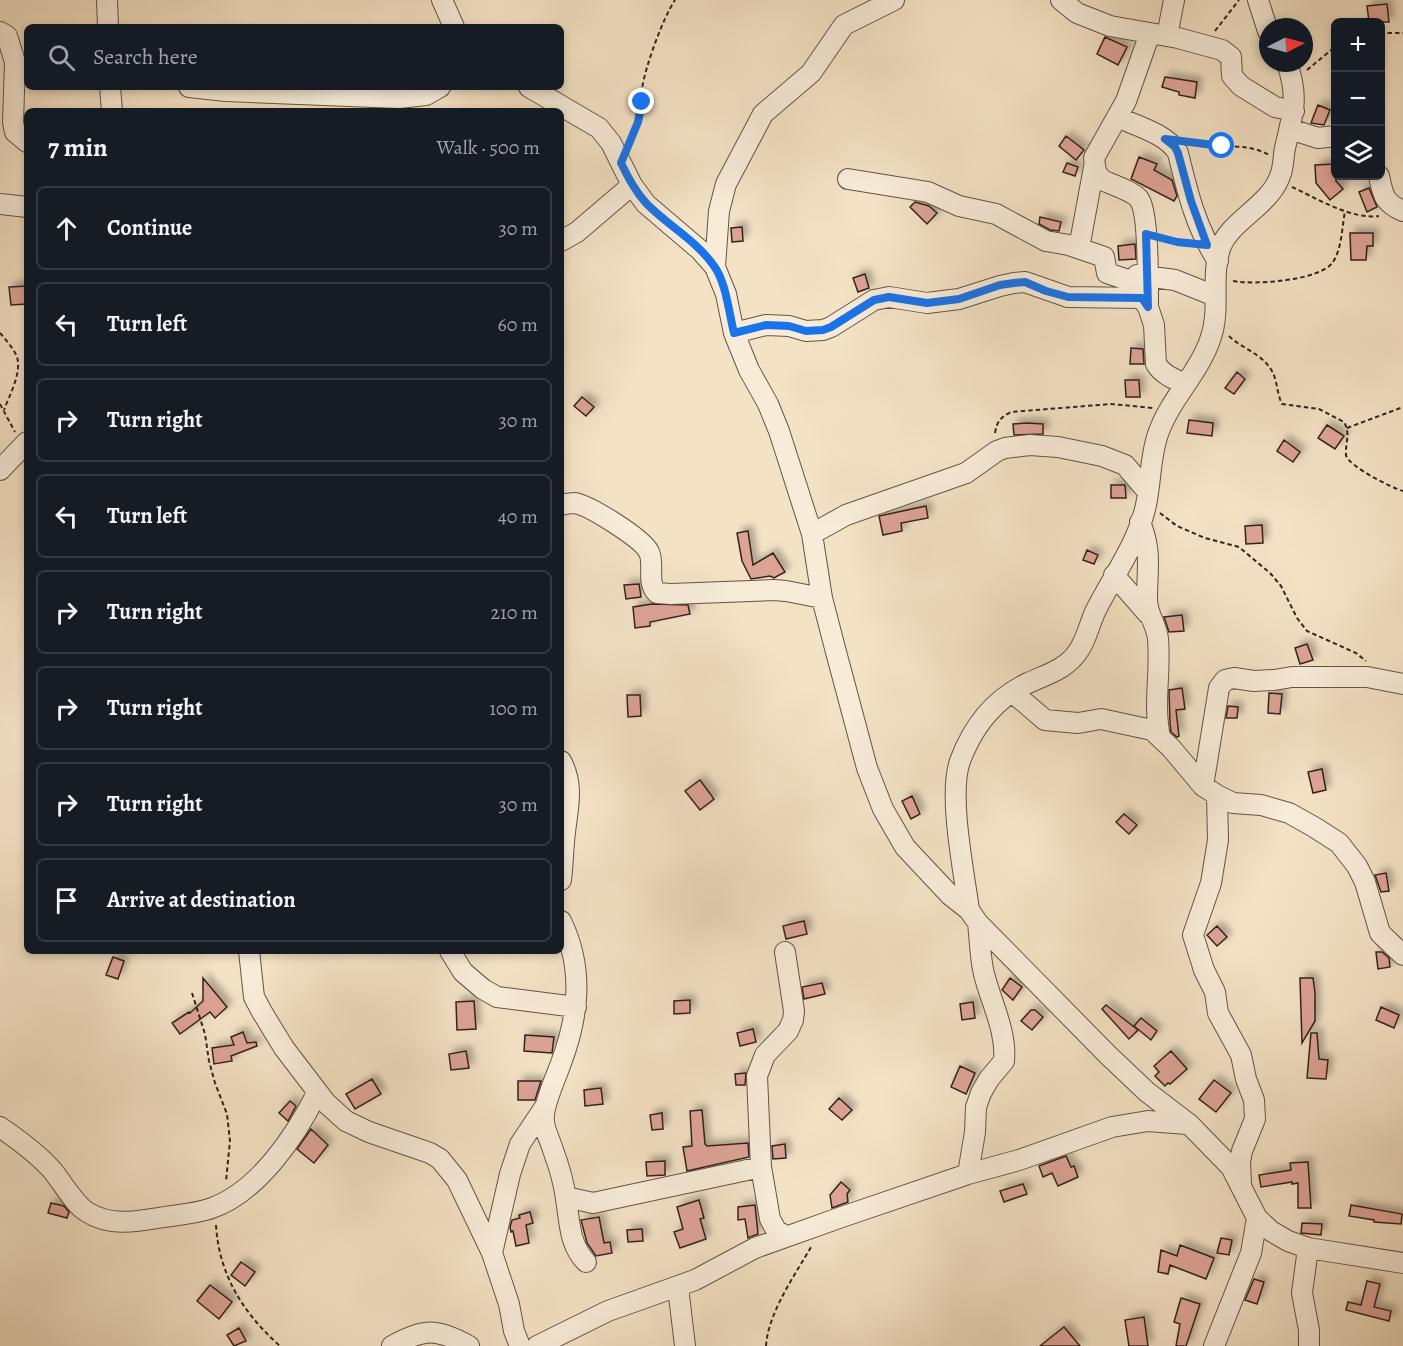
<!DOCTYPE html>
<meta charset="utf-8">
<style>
:root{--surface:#171b24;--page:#242831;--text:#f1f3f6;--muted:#9ea1a6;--line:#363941}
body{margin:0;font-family:Alegreya,serif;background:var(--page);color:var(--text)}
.controls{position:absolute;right:18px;top:18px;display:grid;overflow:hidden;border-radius:9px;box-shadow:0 3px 9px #0003}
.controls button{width:54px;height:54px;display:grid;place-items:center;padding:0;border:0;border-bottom:2px solid var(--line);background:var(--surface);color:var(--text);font:30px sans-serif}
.compass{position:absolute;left:1259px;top:18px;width:54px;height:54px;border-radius:50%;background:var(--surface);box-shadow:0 3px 9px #0003;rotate:84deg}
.stop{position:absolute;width:18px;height:18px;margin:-14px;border:4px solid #1a73e8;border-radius:50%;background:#fff}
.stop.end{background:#1a73e8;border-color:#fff;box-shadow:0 2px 6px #0008}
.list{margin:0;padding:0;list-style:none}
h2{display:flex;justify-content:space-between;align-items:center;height:78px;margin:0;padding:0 24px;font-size:26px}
h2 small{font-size:20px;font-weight:400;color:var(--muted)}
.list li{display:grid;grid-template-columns:39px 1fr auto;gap:18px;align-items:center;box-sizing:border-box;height:84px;margin:0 12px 12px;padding:0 12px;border:2px solid var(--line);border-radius:9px}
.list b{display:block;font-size:22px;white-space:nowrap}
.list em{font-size:20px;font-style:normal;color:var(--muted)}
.icon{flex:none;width:33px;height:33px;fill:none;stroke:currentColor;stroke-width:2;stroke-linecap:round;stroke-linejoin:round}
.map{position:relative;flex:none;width:1403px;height:1346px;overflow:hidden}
.search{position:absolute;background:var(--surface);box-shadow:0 3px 9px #0003;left:24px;top:24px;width:540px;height:66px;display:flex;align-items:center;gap:15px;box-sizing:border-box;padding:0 21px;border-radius:9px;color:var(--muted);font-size:22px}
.panel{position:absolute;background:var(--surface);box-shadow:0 3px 9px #0003;left:24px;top:108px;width:540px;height:846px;border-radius:9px}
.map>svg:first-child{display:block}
</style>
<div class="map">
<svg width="1403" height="1346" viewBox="0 0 1403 1346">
<defs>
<filter id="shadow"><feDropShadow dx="5" dy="-5" stdDeviation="3" flood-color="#0004"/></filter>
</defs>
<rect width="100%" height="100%" fill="#f4e2c5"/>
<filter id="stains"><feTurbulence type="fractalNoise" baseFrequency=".00333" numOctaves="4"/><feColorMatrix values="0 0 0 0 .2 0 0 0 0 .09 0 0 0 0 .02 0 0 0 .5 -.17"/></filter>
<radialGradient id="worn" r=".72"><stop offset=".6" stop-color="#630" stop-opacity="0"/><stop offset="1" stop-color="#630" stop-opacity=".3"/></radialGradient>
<path fill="#dda395" stroke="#33241c" stroke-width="1.5" filter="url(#shadow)" d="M1387,4L1389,22H1369L1367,6Z
M1105,37L1127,47L1118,65L1097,54Z
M1165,77L1197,82L1195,98L1179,95V92L1162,87Z
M1318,105L1330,110L1324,125L1311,123Z
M1066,136L1084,150L1076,160L1059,146Z
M1139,157L1157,164L1154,170L1172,180L1177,196L1174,201L1131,179Z
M1067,163L1078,167L1075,176L1063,172Z
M1335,164L1336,181L1343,189L1330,200L1316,183L1315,165Z
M1369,188L1377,207L1367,212L1359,192Z
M915,202L929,206L937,213L927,224L910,207Z
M1040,217L1061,222L1059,231L1050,230L1039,224Z
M742,227L743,241L732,242L731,228Z
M1350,233H1373V246H1367L1366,260H1351Z
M1135,244L1136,259L1119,260L1118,246Z
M865,274L869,288L858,292L853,278Z
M27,286V304L11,305L9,287Z
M1131,348L1143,349L1144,364H1130Z
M1237,372L1245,379L1234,394L1225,388Z
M1125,380H1139L1140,397H1126Z
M582,397L594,407L586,416L574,406Z
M1189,420L1213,423L1212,436L1187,433Z
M1027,423L1043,424V434L1014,435L1013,424Z
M1327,425L1344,436L1335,449L1318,438Z
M1284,440L1300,452L1293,462L1277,451Z
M1111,485H1125L1126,498H1111Z
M926,506L928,518L901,523L902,531L883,535L879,516Z
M1262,525L1263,543L1246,544L1245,526Z
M748,531L753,565L773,553L785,572L774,578L770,576L751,579L742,561L737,533Z
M1087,550L1098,555L1094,564L1083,560Z
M639,584L641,597L626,599L624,585Z
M652,604L688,605L690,614L650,622V626L635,628L633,607Z
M1182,615L1184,631L1169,632L1164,617Z
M1307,644L1313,660L1300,664L1295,648Z
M1182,688L1185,709L1176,710L1179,736L1177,737L1171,732L1170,723L1169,690Z
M1269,693L1282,694L1280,714L1268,713Z
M627,695H640L641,716L628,717Z
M1228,706L1238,707L1237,718H1226Z
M1322,769L1326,790L1313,793L1308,772Z
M700,780L714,799L700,810L685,791Z
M912,796L920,814L911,819L902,801Z
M1124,814L1137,825L1129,834L1116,822Z
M1386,873L1389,891L1381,892L1375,875Z
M804,921L807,934L786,939L783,926Z
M1217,926L1227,937L1217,946L1207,935Z
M1376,952H1382L1389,958L1390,967L1378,969Z
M113,957L124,961L118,979L106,975Z
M203,978L227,1007L215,1018L210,1012L180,1034L172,1023L189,1012L190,1013L203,1001Z
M1010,978L1022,987L1013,1000L1002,990Z
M1300,978H1313L1315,993V1021L1302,1043Z
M822,983L825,994L804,999L802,987Z
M690,1000V1013L674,1014V1001Z
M474,1001L476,1029L457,1030L456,1002Z
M973,1002L975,1018L962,1020L960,1004Z
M1106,1005L1138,1030L1129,1039L1102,1009Z
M1381,1007L1399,1015L1394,1028L1376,1020Z
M1031,1010H1035L1043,1017L1032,1030L1021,1021Z
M1141,1018L1157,1031L1151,1040L1134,1026Z
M753,1029L756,1042L740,1046L737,1033Z
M243,1032L247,1043L256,1042L257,1046L231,1056L232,1061L214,1064L212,1048L234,1045L231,1037Z
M1311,1033H1317L1319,1059L1328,1060L1326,1079L1307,1078Z
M525,1035L554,1037L552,1053L524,1051Z
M466,1051L469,1068L451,1070L449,1054Z
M1171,1051L1187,1069L1170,1084L1168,1083L1165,1086L1155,1076L1159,1072L1154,1066Z
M960,1066L975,1073L966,1094L951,1087Z
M746,1073L745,1085H736L735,1074Z
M372,1079L381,1094L355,1109L346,1094Z
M1214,1080L1231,1093L1216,1112L1199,1099Z
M518,1081H541L535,1100H518Z
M601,1088L603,1104L585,1106L584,1090Z
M839,1098L852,1110L842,1120L829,1109Z
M290,1101L296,1106L288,1121L279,1113Z
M702,1110L705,1144L707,1146L748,1143L749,1157L687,1171L683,1147L692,1146L690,1111Z
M662,1113L663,1129L652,1130L650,1115Z
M311,1129L328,1145L314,1163L297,1149Z
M785,1144L786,1158L773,1159L772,1146Z
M1066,1156L1071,1167L1074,1166L1078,1177L1058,1186L1052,1173L1043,1177L1039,1166Z
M665,1161V1175L647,1176L646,1162Z
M1308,1162L1311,1208H1298V1183L1292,1184V1182L1261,1187L1259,1175L1291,1170L1290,1163Z
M841,1182L850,1190L847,1194L848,1202L832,1208L830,1195Z
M1023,1184L1027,1194L1004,1202L1000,1191Z
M699,1200L704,1218L700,1219L706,1239L680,1248L674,1232L683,1229L677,1207Z
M51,1203L64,1206L69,1212L67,1218L48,1213Z
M755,1205L758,1234L748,1238L745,1219L738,1220V1207Z
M1351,1205L1402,1214L1401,1224L1374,1222V1220L1349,1216Z
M530,1212L533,1223L526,1225L529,1243L516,1246L513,1231L511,1232L510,1227L512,1220L520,1218L519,1215Z
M599,1217L604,1243L610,1242L612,1253L596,1256L587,1243L581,1220Z
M1302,1223L1322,1224L1321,1235L1301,1233Z
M642,1229L643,1241L628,1242L627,1230Z
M1221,1238L1232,1240L1229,1255L1217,1253Z
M1180,1245L1214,1258L1206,1279L1170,1265L1168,1274L1158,1272L1161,1250L1177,1256Z
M241,1262L255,1272L245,1286L231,1275Z
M1254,1279L1264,1282L1257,1304L1245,1300Z
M1367,1281L1380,1284L1374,1307L1391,1311L1389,1321L1346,1310L1348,1302L1361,1305Z
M210,1285L232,1302L219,1319L197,1301Z
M1181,1298L1200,1304L1186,1346H1176L1180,1324L1174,1322Z
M1144,1317L1148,1346H1129L1125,1320Z
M1064,1327L1080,1346H1040Z
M239,1328L246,1341L234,1346L227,1335Z"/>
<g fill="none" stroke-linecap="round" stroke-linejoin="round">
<g stroke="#635446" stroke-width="22">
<path id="minor" d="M107,0L108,27
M442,0L454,27
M1061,0L1077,13L1110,26L1178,38L1222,50L1231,57L1232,76L1241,86L1275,107L1294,111
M1258,0L1268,31
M0,32L7,36L15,62L13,122L15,132L27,142
M1167,36L1174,0
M110,87L112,111
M189,87L226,91L399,98L426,95L440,87
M529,87L599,128L611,143L632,185L646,204L700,250L715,267L726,294L734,333L749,370L768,404L779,431L812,534L822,598L836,652L867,768L883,809L905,847L950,895L969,910L978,923L1108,1055L1147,1092L1189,1124L1231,1167L1257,1218L1271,1231L1288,1241L1308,1248L1403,1263
M1117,117C1137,126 1167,134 1178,153C1187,190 1196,229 1218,261
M1290,129L1318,138L1336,136
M1379,176C1383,195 1384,203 1403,211
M848,179L928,192L959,206L996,214L1046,241L1069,245L1104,257L1107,273L1128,280L1148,307L1154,325L1156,364C1163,375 1174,379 1185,384
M0,204L27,207
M561,241L577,232L632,185
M1079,248L1094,167
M715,267L719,211L726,184L763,114L811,73L844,25L894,0
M1137,275L1175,280L1215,296
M1148,307C1148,287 1149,212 1139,199C1134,192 1111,184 1102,180L1096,172L1094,158L1126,101L1150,33
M734,333L766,325L789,326L806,331L823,330L831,327L874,300L889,297L927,303L959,299L1000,286L1014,283L1025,282L1068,297L1142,298
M0,470L27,442
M561,505C566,504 570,503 575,503C590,506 642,538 649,552C655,565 646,582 657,593L671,594L774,590L786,591L822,598
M1140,522C1152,551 1147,569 1147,599C1147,615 1157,625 1158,639C1161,672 1153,704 1160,737
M812,534L846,515L966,473L997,451L1005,448L1030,445L1058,447L1102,456L1125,465L1148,492
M1114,575L1148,614
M1012,692L1045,720L1078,723L1101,719L1152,730L1171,748L1203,786L1217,795L1233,803L1261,805L1289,813L1314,827L1339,843L1357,866L1365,882L1380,933L1403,955
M561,761C574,785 568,807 565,832C563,848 563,864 561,880
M1203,786L1219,688L1225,680L1234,678L1254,681L1274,680L1292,677H1367L1403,684
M1217,795L1218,840L1211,883L1193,935L1204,970L1215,992L1218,1013L1241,1055L1246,1079L1254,1100L1255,1119L1242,1151L1240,1162L1241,1184
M969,910C964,872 948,795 960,761C973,726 994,699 1028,683C1048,674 1067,669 1079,650C1087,638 1090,622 1096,610C1113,576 1138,543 1146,505C1151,481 1150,457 1158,434C1170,399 1200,372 1211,337C1221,307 1210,275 1221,246C1232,220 1270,205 1280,176C1284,167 1283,157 1285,148C1293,113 1299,98 1287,63
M561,921C584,968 579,1015 561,1063C556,1077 545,1101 544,1115C542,1127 550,1139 553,1150C559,1166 564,1183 566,1199C570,1223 569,1244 586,1262
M249,951L254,997L262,1012L284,1048L326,1103L346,1121L369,1132L430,1153L440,1159L457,1180L492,1253L509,1304L514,1331L520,1346
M450,951L463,972L483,989L497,997L576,1007
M785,952L794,1011L793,1020L788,1031L765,1055L757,1076L761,1167L765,1190L770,1219L776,1230L786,1237
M0,1127C19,1140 37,1153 52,1170C62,1182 75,1205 87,1212C109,1226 134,1222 158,1218C175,1215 196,1214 212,1208C259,1191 296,1135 317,1093
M968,1174L975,1132L976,1107L981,1093L989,1079L1004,1061C1007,1032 991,1002 984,974C980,958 980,939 978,923
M566,1197L593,1203L761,1167
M1308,1248L1302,1293L1309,1330V1346
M492,1253L510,1174L520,1144L546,1105
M678,1287L685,1346
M392,1346C424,1328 437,1328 469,1346
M537,1346L608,1311L695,1280L755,1248L839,1218L968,1174L1019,1160L1112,1127L1148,1121L1187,1124
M1214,1346L1251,1253L1257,1218"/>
</g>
<path stroke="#33241c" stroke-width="2" stroke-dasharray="4.5 3" stroke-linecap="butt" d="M1215,31L1239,0
M1380,33H1403
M1307,70L1336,46
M1190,142C1201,143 1212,145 1223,146C1240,147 1253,146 1269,155
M630,145C638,126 640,109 642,89C645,67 663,18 675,0
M1292,187C1316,198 1352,220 1379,216
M1163,238L1190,243
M1233,281C1254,285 1320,281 1333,262C1342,248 1342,227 1345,211
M0,333C6,340 14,349 17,357C22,373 9,396 4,410
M1229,336C1241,348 1260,353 1270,368C1278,379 1276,392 1282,404L1319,409L1344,422C1351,434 1345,443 1346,455C1348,466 1392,488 1403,491
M0,404L15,432
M1347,428L1403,407
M995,433C997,421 1001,417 1011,412L1111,404L1153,408
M1160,513L1177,526L1205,538L1239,547L1270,573L1281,586L1297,618L1307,631L1356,653L1366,661
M192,993L205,1034L209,1061L215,1083L227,1114L230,1141L226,1181
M216,1225C219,1275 243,1313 280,1346
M766,1346C768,1313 795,1275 811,1247"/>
<use href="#minor" stroke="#f8ecd9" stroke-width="20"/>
</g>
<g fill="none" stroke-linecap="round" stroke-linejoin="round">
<path stroke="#1a73e8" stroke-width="8" d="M642,102L638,122L621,163C628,177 635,191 646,203C667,225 696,240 714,266C726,282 729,313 734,333L766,325L789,326L806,331L823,330L831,327L874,300L889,297L927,303L959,299L1000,285L1014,283L1025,282L1046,291L1068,297L1142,298L1148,307L1146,234L1177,242L1207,245L1191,201L1178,153L1175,147L1165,139L1222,146"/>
</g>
<rect width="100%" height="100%" filter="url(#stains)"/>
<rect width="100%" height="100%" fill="url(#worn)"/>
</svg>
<div class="controls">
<button>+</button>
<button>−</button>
<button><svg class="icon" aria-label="layers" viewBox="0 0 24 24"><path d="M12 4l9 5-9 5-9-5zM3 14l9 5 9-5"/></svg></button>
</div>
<svg class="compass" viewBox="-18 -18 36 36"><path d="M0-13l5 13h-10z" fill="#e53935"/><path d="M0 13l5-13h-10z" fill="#9ea1a6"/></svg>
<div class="stop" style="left:1222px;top:146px"></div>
<div class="stop end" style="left:642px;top:102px"></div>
<div class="search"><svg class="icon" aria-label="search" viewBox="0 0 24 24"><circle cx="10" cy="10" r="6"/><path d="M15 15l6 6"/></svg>Search here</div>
<section class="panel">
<h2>7 min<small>Walk · 500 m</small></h2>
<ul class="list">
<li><svg class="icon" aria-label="ahead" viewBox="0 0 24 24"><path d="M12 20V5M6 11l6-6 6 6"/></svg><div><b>Continue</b></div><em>30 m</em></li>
<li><svg class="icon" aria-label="left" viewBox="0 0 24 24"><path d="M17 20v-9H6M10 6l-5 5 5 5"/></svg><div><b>Turn left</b></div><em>60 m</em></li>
<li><svg class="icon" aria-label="right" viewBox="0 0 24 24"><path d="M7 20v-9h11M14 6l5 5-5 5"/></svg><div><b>Turn right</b></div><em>30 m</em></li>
<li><svg class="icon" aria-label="left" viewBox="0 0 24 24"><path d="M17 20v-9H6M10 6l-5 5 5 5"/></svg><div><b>Turn left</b></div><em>40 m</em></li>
<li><svg class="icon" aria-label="right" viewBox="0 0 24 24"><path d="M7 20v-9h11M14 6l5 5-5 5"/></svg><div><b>Turn right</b></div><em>210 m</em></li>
<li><svg class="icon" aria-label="right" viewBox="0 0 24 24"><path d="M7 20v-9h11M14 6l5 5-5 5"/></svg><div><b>Turn right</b></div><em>100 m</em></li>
<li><svg class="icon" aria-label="right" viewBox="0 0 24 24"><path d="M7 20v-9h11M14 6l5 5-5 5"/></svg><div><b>Turn right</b></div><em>30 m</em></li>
<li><svg class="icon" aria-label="arrive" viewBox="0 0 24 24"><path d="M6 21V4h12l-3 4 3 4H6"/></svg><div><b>Arrive at destination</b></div></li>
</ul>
</section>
</div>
